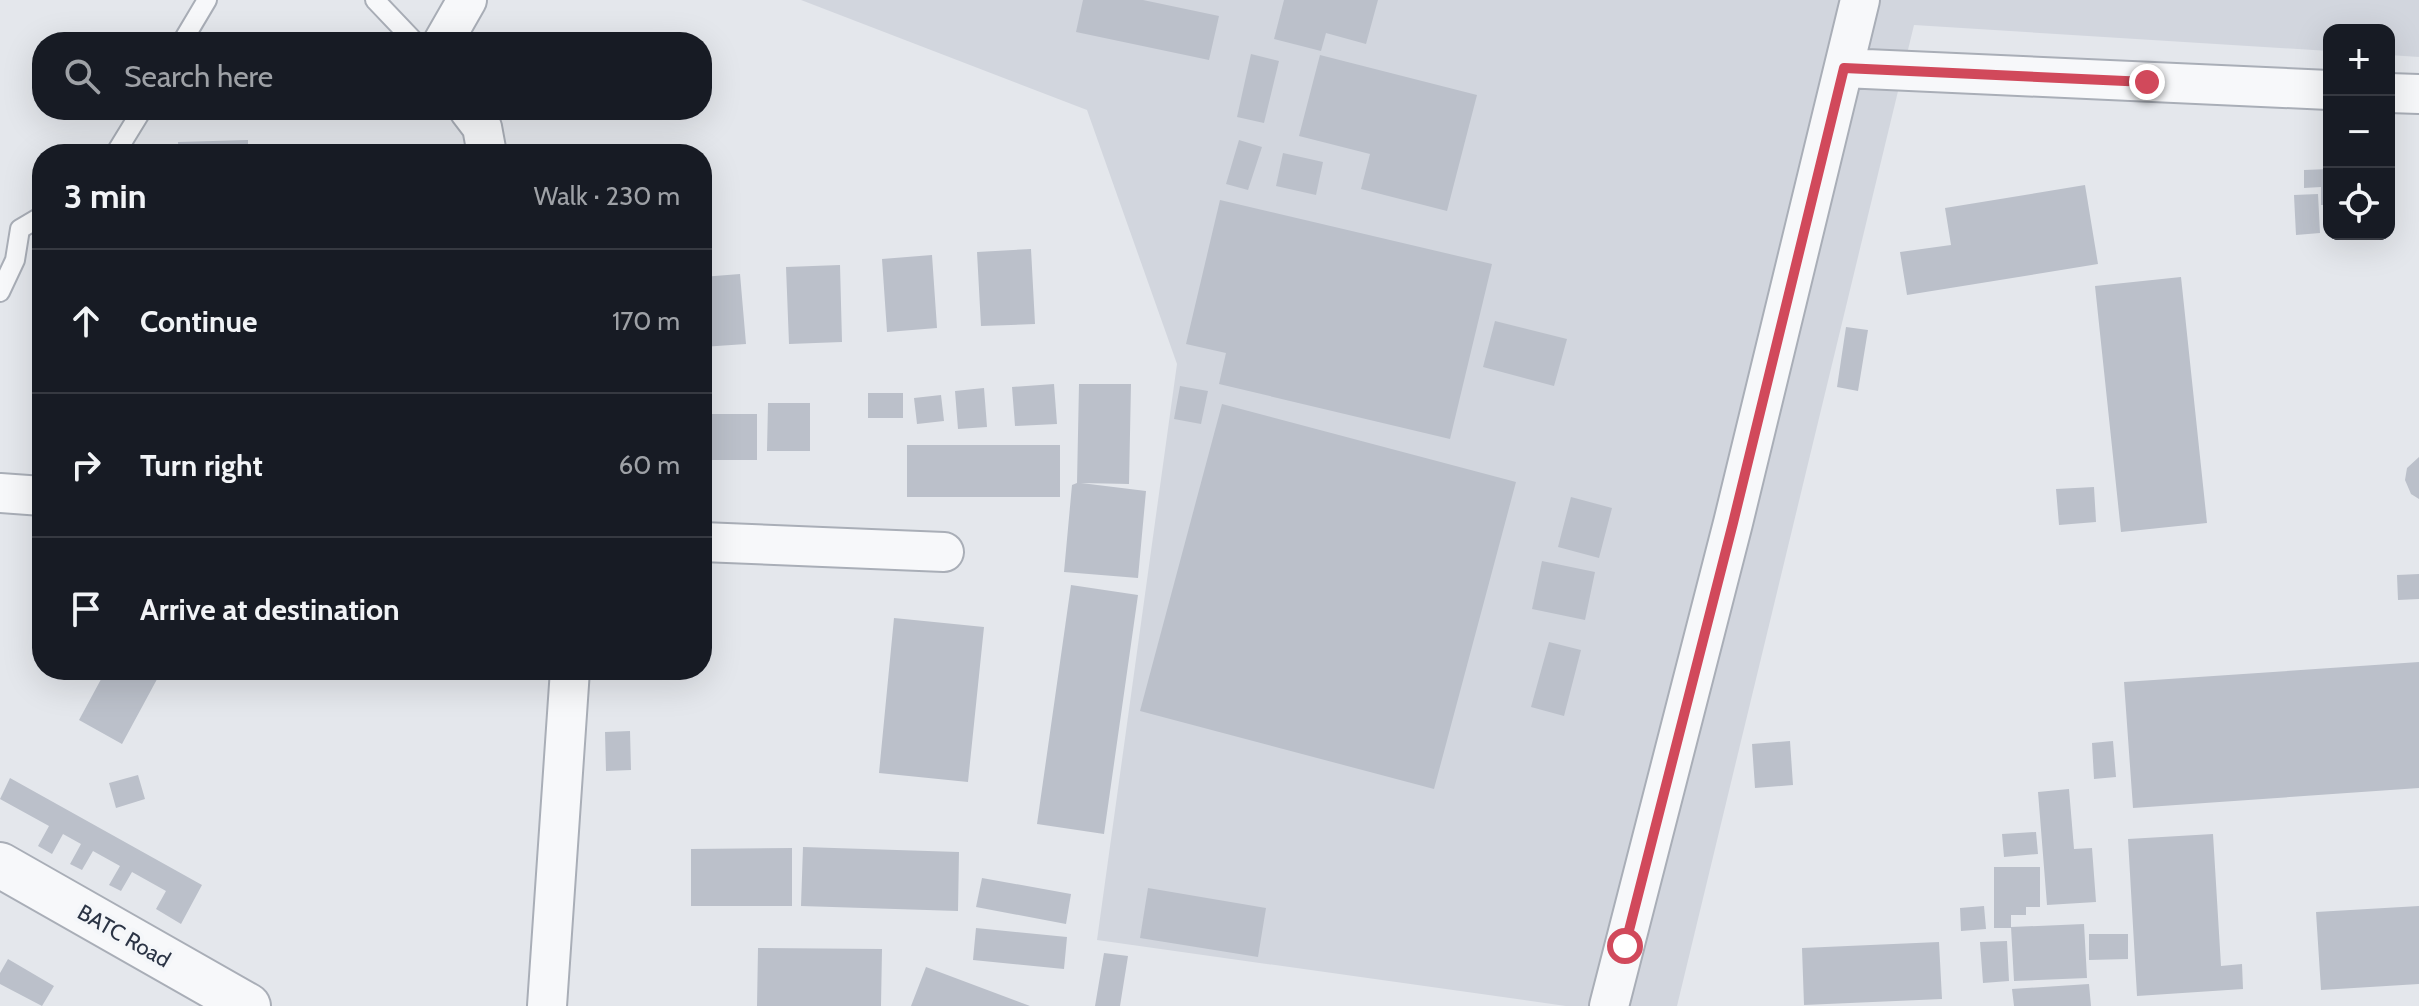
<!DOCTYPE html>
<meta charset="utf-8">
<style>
:root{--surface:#171b24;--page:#242831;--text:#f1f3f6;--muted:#9ea1a6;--line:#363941}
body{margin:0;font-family:Cabin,sans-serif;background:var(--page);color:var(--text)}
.controls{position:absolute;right:24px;top:24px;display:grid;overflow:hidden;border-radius:16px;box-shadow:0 8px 32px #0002}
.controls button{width:72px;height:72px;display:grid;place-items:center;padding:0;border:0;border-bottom:2px solid var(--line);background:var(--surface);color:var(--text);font:40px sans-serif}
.stop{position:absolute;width:24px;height:24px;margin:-18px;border:6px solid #d1495b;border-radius:50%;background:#fff}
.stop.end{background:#d1495b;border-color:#fff;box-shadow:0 2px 8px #0008}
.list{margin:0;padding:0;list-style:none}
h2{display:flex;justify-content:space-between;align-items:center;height:104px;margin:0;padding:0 32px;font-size:34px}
h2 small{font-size:26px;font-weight:400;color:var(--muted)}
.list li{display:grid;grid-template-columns:52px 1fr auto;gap:24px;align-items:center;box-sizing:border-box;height:144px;padding:0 32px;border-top:2px solid var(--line)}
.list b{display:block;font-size:30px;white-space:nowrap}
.list em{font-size:26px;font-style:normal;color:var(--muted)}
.icon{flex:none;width:44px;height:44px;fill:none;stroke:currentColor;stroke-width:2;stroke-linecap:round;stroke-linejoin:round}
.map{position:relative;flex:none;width:2419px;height:1006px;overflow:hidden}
.search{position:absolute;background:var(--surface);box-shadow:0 8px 32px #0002;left:32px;top:32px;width:680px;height:88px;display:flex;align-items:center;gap:20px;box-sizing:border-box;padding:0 28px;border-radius:32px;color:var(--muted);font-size:30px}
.panel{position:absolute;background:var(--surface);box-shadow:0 8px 32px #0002;left:32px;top:144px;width:680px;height:536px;border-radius:32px}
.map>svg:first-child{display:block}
</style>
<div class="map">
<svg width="2419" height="1006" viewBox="0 0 2419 1006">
<rect width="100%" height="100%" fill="#e4e7ec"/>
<path fill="#d2d6de" d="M801,0H2419V57L2389,55V30H2329V51L1914,25L1677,1006H1566L1097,940L1177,364L1087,110Z"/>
<path fill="#bbc0ca" d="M1083,0H1143L1219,16L1209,60L1076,32Z
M1284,0H1378L1366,44L1326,33L1321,51L1274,39Z
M1251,54L1279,61L1264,123L1237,117Z
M1320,55L1477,95L1447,211L1361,189L1370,154L1299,136Z
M248,140V154H179L178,142Z
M1239,140L1262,147L1248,190L1226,184Z
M1283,153L1323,162L1316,195L1276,186Z
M2329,169V205H2321V187L2304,188V170Z
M2085,185L2098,264L1907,295L1900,252L1951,245L1945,208Z
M2318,194L2320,233L2296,235L2294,195Z
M1220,200L1492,264L1450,439L1219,384L1226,353L1186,344Z
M1031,249L1035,324L981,326L977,252Z
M932,255L937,328L887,332L882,259Z
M840,265L842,342L789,344L786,267Z
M740,274L746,344L702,347V277Z
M2181,277L2207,523L2121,532L2095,286Z
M1495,321L1567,339L1554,386L1483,367Z
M1846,327L1868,330L1858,391L1837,387Z
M1054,384L1057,424L1015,426L1012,387Z
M1079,384H1131L1129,484L1081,483L1146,491L1138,578L1064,572L1072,485L1077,483Z
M1180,386L1208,391L1201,424L1174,419Z
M984,388L987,427L958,429L955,391Z
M868,393H903V418H868Z
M941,395L944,421L917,424L914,398Z
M768,403H810V451H767Z
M1222,404L1516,482L1434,789L1140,711Z
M702,414H757V460H702Z
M907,445H1060V497H907Z
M2419,457V499L2411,494L2405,480L2407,468Z
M2094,487L2096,522L2059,525L2056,489Z
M1571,497L1612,508L1599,558L1558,547Z
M1542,561L1595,572L1585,620L1532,609Z
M2419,574V599L2398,600L2397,575Z
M1071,585L1138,595L1104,834L1037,824Z
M894,618L984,627L968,782L879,773Z
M1549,642L1581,650L1564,716L1531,707Z
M2419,662V788L2133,808L2124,682Z
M106,670H162L122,744L79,720Z
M630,731L631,770L606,771L605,732Z
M1790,741L1793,785L1755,788L1752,744Z
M2113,741L2116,777L2094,779L2092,743Z
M138,775L145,799L116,808L109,783Z
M10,778L202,885L181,924L156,909L166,891L132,872L121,891L109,885L120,866L93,851L82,870L70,864L81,844L63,834L52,854L38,846L49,826L0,799Z
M2069,789L2074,849L2092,848L2096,902L2047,905L2038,792Z
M2036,832L2038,854L2004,857L2002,834Z
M2213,834L2221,966L2242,964L2243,989L2137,996L2128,839Z
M803,847L959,852L958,911L801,906Z
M792,848V906H691V849Z
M1994,867H2040V907H2026V915H2011V928H1994Z
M982,878L1071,894L1066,924L976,907Z
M1148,888L1266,908L1258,957L1140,938Z
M1984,906L1986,929L1961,931L1960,908Z
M2419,906V984L2321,990L2316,912Z
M2084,924L2087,978L2014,981L2011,927Z
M976,928L1067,937L1064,969L973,960Z
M2089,934H2128V959L2089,960Z
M2007,941L2009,981L1983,983L1980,942Z
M1939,942L1942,999L1804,1005L1802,948Z
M758,948L882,949L881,1006H757Z
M1104,953L1128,956L1120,1006H1095Z
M8,959L54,986L42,1006L0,984V973Z
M926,967L1030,1006H911Z
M2089,984L2091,1006H2014L2012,989Z"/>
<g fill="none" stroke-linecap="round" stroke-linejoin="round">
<g stroke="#a9aeb7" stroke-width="22">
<path id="service" d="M375,0L415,42
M182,42L207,0
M115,154L142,110
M0,292L15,260L20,229L42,216"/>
</g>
<g stroke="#a9aeb7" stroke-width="42">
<path id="minor" d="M443,42L467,0
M1844,68L2329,90
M2389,93L2419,94
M469,110L482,127L487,154
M0,493L42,496
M702,542L944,552
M547,1006L570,670
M1609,1006L1733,523L1860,0"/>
</g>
<g stroke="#a9aeb7" stroke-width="48">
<path id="tertiary" d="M0,865L248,1006"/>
</g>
<use href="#service" stroke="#f7f8fa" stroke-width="18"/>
<use href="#minor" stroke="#f7f8fa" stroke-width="38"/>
<use href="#tertiary" stroke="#f7f8fa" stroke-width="44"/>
</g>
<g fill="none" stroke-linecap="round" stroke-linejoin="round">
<path stroke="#d1495b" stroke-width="10" d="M1625,946L1733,523L1844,68L2147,82"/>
</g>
<g text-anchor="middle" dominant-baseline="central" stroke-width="8" stroke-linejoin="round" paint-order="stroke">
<g font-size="22" fill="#2b3445" stroke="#f4f6f9">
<text transform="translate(124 936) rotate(30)">BATC Road</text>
</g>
</g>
</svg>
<div class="controls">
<button>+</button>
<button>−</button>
<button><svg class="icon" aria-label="locate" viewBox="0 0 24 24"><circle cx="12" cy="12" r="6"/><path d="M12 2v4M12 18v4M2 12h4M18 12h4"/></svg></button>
</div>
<div class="stop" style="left:1625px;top:946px"></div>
<div class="stop end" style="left:2147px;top:82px"></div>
<div class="search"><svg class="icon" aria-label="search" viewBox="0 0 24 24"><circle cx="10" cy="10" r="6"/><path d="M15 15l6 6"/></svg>Search here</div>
<section class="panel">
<h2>3 min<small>Walk · 230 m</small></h2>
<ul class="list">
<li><svg class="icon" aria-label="ahead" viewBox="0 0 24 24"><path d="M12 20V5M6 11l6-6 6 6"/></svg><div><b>Continue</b></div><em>170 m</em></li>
<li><svg class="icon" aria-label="right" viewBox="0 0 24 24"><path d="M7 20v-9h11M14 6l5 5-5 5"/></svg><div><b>Turn right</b></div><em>60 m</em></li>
<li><svg class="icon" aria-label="arrive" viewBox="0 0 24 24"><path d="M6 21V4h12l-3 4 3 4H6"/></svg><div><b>Arrive at destination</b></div></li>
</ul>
</section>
</div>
